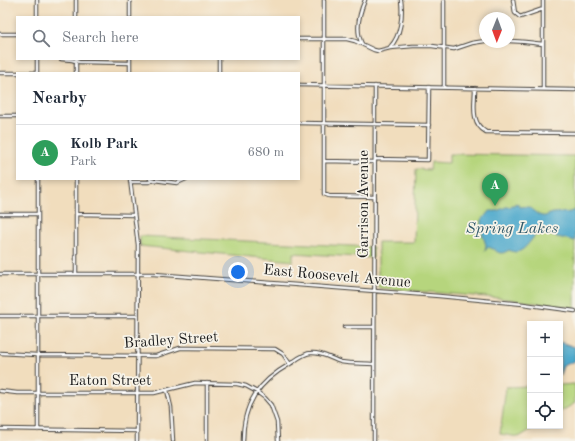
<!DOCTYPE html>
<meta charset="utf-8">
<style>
:root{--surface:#fff;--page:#f2f2f3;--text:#1f2937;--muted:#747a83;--line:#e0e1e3;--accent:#b5179e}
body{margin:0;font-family:"Old Standard TT",serif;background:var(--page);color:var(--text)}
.controls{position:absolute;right:12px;bottom:12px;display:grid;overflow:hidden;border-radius:0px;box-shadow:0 2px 6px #0003}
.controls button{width:36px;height:36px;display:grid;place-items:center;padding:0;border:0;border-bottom:1px solid var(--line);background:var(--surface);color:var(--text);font:20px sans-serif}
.compass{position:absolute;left:479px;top:12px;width:36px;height:36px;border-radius:50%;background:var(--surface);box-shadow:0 2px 6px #0003;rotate:181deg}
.you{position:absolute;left:238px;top:272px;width:14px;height:14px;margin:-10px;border:3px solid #fff;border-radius:50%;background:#1a73e8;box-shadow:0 0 0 6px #1a73e833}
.badge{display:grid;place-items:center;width:26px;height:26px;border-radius:50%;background:var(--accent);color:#fff;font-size:13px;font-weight:700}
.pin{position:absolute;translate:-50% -33px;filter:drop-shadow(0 1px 2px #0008)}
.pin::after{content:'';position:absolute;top:21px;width:14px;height:12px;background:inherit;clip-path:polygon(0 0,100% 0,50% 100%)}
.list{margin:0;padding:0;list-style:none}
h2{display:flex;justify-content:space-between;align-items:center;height:52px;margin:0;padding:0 16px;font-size:17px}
h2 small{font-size:13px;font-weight:400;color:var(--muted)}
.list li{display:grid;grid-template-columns:26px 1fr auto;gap:12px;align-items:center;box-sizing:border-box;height:56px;padding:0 16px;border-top:1px solid var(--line)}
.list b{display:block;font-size:15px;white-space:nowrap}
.list p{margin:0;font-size:13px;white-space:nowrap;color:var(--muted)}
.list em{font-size:13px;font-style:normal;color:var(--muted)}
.icon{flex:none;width:22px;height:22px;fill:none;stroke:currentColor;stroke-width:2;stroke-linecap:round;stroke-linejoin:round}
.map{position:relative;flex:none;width:575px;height:441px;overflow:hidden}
.search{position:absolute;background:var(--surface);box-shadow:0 2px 6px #0003;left:16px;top:16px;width:284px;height:44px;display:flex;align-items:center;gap:10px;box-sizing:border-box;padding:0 14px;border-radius:0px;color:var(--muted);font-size:15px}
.panel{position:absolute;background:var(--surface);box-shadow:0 2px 6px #0003;left:16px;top:72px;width:284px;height:108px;border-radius:0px}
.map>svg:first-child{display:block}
</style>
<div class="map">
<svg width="575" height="441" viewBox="0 0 575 441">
<rect width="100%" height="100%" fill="#f7f3e8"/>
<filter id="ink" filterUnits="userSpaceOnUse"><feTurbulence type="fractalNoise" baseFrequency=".025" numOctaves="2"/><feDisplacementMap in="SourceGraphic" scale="8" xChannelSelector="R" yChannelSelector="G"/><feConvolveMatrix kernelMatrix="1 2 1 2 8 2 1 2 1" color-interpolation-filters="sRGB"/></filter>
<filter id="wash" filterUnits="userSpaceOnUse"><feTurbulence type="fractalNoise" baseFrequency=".012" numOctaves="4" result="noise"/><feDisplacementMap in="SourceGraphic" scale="16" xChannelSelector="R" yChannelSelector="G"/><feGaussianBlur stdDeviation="0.9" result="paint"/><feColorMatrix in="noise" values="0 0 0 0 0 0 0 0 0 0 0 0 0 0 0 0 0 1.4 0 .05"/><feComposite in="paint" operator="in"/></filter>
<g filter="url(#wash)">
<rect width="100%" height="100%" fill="#f1ddbd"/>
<path fill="#b6d57d" stroke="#69784c" d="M449,154L575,156V308L499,298L379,288L378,287V242H414L416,169L430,170L431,162L449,163Z
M140,236L373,247V258L293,253V261L140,246Z
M575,384V403L560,412V385Z
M530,386V426H537L519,437L500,434L506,387Z"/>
<path fill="#4ea9cc" stroke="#356274" d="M515,203L518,204L520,207C532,204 533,214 542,216C546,217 550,213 554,213C561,212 567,214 575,210V241L553,236L551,235V232L543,229C531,234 525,259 509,250C498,257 498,250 488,247L485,251L486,245L482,233V220L489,211H497L506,207H510L512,205H515Z
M560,342L575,347V361L563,366L560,375Z"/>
</g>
<g filter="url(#ink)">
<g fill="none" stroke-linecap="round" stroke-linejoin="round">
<g stroke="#3c3934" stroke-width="4.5">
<path id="minor" d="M37,0V17
M76,0V17
M324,0V194L329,196L375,197
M513,0L515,13L520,17L543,9
M130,17V0
M0,34H17
M299,39H347L355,41L374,50L378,51L390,48L413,46H432L454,49L472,43L485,41
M509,41C521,41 532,43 543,44
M362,44C355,30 359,14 365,0
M390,47C401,36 403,15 401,0
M37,59V73
M61,59L72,60L79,62L130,63
M130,59V73
M219,59V73
M0,73H37
M76,73V59
M299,85L575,90
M444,87V0
M475,88C475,104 470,123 486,132L575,133
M543,89V0
M0,116H17
M299,123L429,125
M375,159L428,160L429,87
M324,161L375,162
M38,179V430
M76,179V274
M130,179L138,245L137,441
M154,180L177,183L186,179
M130,182H149L154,180L150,179
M0,214H38
M76,214L134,215
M0,274H154L439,296L523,304L575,311
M0,316H137
M344,327H374
M0,353L37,355L156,356L180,348H189L275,349L283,354L290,364
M167,390L171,407L173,441
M0,391L17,393H154L195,383L237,384L246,386L257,392L265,398L271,405L277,422L278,441
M0,429L137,431
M207,441V383
M243,441C243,404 258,382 290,364C296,360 304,353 311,353C322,352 331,359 341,362C352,364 363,363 374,364
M374,441L375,86"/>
</g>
<use href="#minor" stroke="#fff" stroke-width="2.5"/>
</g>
</g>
<g text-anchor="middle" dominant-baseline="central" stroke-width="3.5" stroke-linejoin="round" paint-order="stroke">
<g font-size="15" fill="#1c1c1c" stroke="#f7f3e8">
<text transform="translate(364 204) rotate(-90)">Garrison Avenue</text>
<text transform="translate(337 277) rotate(5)">East Roosevelt Avenue</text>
<text transform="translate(171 341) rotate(-4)">Bradley Street</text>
<text x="110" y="381">Eaton Street</text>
</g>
<g font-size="16" font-style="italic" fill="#325b6b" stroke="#f7f3e8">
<text x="512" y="229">Spring Lakes</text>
</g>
</g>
</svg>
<div class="controls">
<button>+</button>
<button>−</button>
<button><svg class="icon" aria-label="locate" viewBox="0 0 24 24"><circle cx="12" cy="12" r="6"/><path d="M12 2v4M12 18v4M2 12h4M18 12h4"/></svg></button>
</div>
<svg class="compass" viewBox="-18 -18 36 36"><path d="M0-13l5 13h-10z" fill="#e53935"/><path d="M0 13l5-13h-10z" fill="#747a83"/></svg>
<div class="you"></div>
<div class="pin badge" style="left:495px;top:206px;background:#2e9e5b">A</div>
<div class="search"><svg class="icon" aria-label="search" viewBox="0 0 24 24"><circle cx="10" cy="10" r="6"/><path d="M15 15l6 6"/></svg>Search here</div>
<section class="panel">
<h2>Nearby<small></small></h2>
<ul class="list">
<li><span class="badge" style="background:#2e9e5b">A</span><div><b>Kolb Park</b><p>Park</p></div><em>680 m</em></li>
</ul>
</section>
</div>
